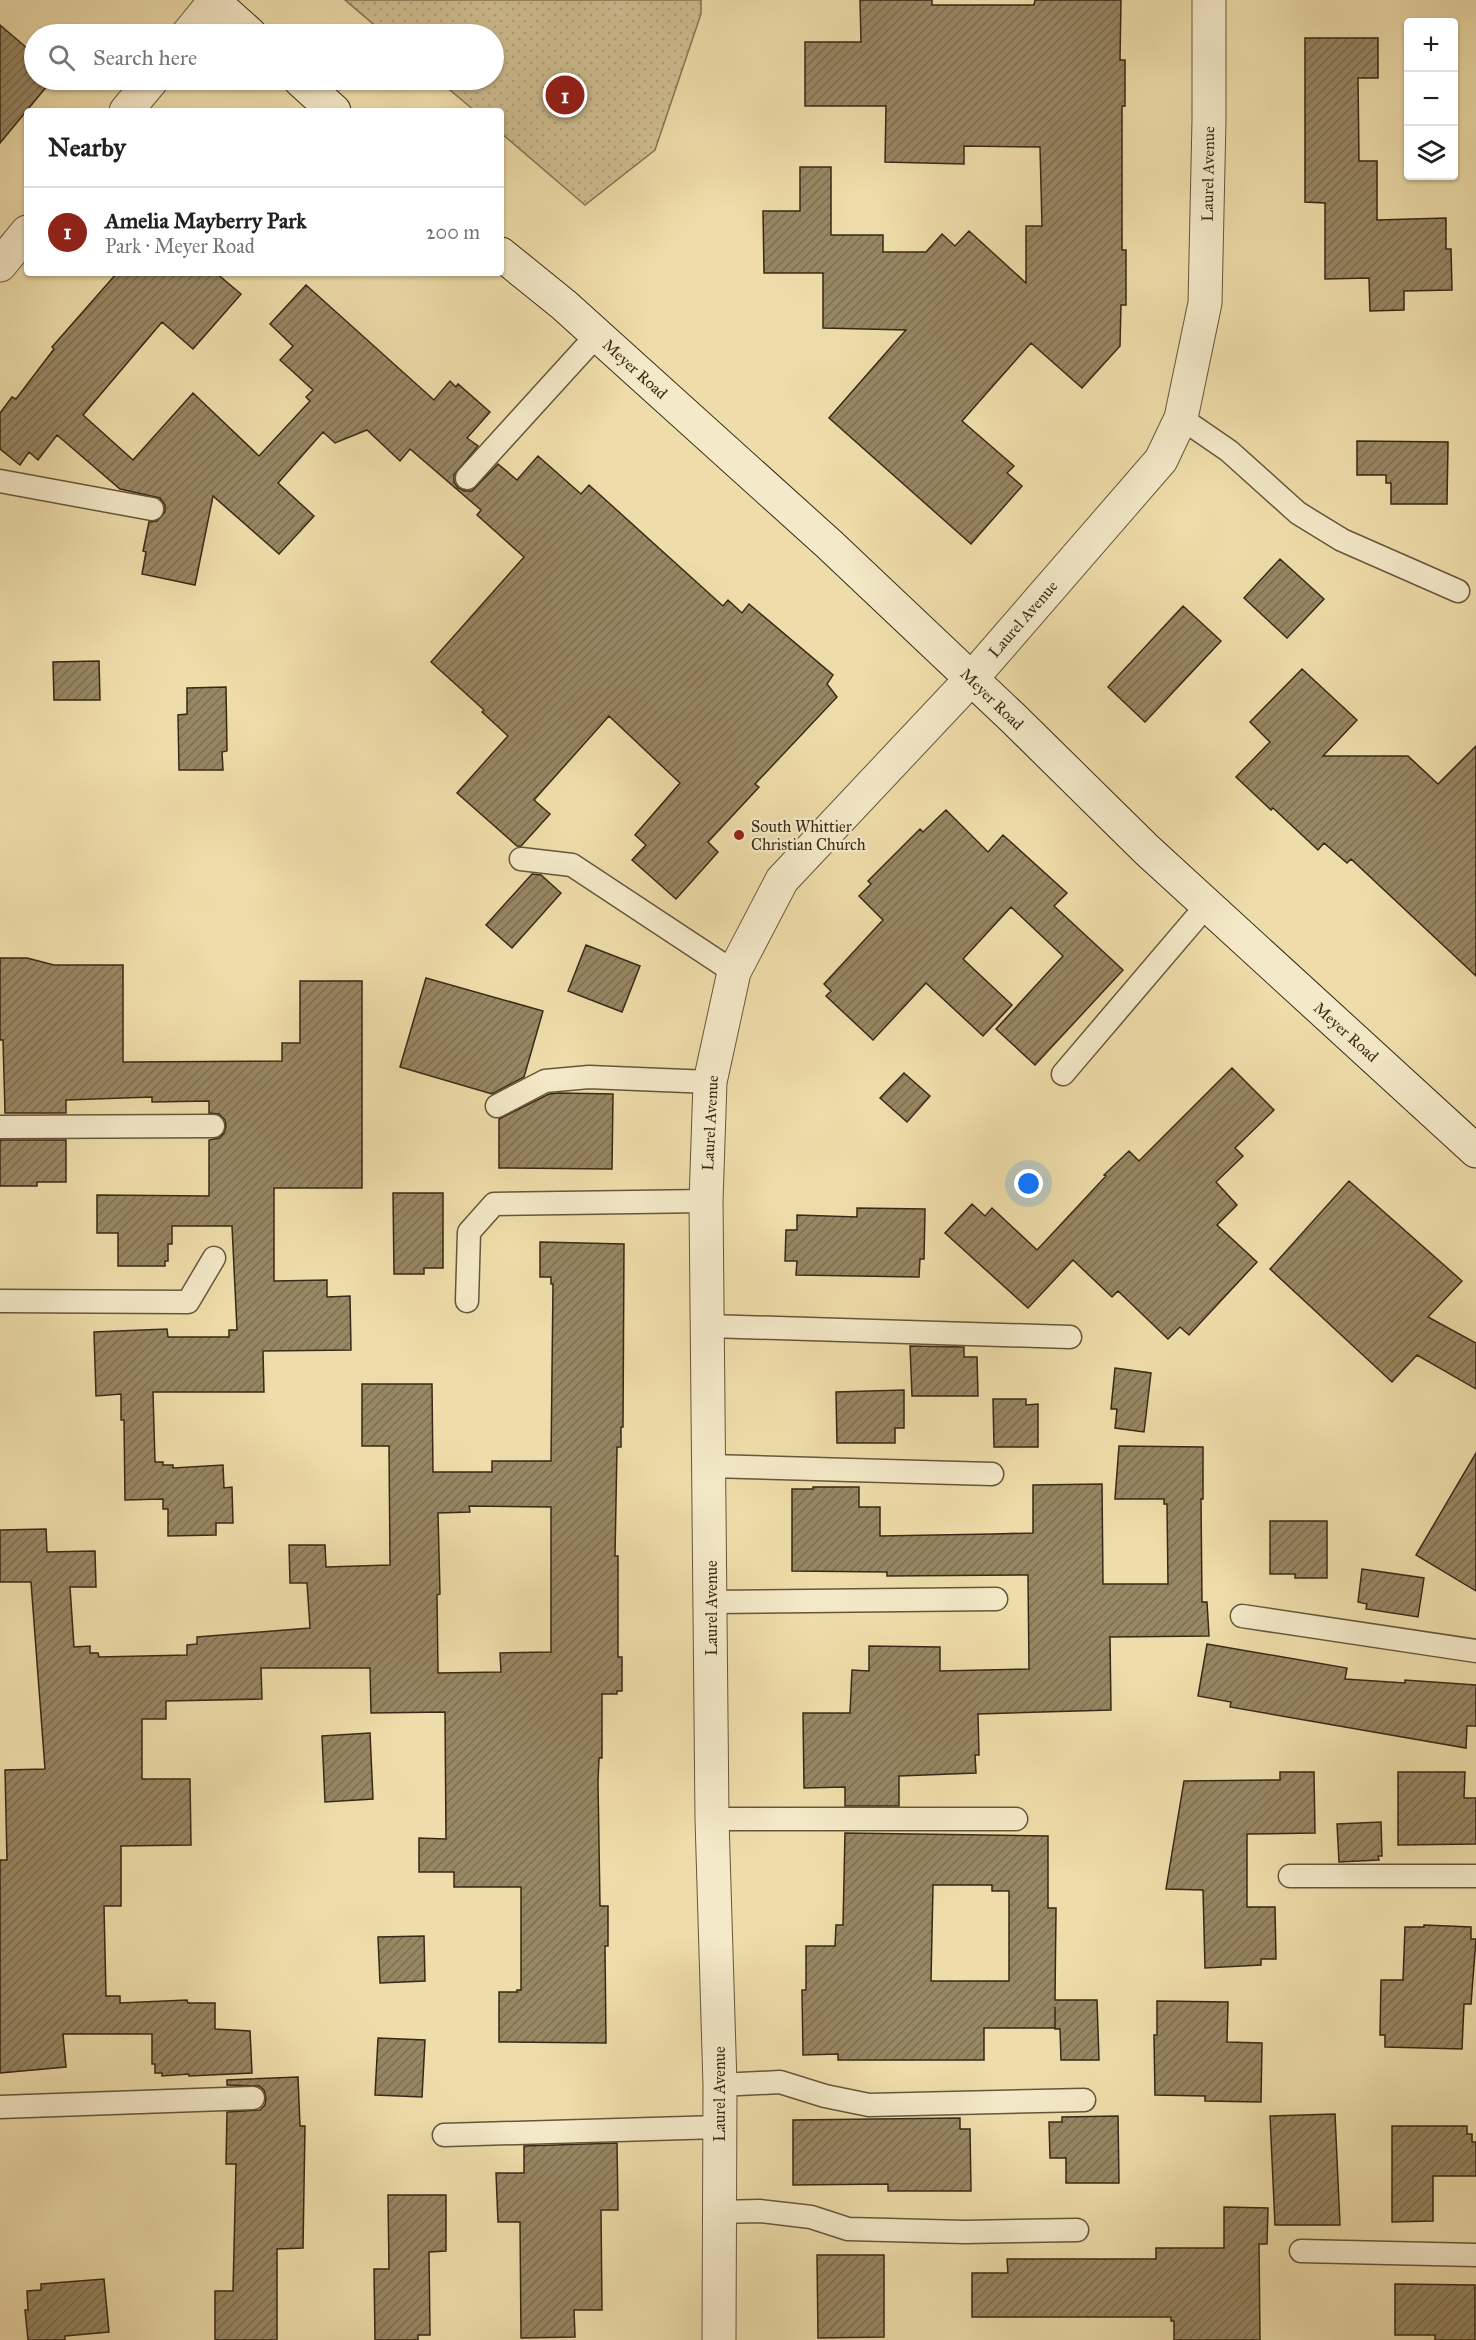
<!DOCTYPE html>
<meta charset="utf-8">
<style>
:root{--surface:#fff;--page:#f2f2f2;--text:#202124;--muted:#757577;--line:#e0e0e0;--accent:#8f2418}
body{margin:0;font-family:"IM FELL Great Primer",serif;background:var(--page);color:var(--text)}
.controls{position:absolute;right:18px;top:18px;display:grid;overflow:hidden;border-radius:6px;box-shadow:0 2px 4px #0004}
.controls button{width:54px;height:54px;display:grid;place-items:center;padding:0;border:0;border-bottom:2px solid var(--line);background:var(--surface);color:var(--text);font:30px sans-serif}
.you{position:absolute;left:1029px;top:1184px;width:21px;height:21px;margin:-15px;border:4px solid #fff;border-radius:50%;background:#1a73e8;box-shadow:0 0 0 9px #1a73e833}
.badge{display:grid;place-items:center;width:39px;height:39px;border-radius:50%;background:var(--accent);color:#fff;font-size:20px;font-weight:700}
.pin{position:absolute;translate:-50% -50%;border:3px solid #fff;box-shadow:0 2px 6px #0006}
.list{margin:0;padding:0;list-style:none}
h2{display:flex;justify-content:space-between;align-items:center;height:78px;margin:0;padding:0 24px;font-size:26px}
h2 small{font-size:20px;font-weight:400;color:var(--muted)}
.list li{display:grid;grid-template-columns:39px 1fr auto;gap:18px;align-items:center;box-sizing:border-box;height:90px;padding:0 24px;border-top:2px solid var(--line)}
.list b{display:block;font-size:22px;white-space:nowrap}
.list p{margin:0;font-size:20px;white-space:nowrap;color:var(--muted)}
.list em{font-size:20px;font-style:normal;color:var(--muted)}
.icon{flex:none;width:33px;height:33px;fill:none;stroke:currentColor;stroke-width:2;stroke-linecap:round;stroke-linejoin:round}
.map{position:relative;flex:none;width:1476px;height:2340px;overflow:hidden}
.search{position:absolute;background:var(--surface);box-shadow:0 2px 4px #0004;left:24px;top:24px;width:480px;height:66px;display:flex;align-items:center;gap:15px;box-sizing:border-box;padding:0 21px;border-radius:33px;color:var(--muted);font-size:22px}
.panel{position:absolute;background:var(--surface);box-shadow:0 2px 4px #0004;left:24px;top:108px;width:480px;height:168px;border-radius:6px}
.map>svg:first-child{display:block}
</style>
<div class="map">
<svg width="1476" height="2340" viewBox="0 0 1476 2340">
<defs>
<pattern id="grass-dots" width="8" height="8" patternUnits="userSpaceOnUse" patternTransform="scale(1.5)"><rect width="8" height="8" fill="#cfbe91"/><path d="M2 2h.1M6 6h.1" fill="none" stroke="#b2a37c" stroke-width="1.8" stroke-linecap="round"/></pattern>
<pattern id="building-hatch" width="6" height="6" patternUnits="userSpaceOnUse" patternTransform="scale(1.5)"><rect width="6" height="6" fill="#978763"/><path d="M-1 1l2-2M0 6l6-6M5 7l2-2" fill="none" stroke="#7c6e51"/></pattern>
</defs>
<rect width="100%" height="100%" fill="#eda"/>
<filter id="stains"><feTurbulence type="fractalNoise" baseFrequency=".00333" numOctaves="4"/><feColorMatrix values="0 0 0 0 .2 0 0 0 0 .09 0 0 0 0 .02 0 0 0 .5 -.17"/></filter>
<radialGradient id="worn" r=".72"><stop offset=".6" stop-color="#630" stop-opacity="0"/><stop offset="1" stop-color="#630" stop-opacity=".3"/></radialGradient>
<path fill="url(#grass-dots)" stroke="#847454" stroke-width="1.5" d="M345,0H701V14L655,150L585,205L501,133V111H475L438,80H494V34H385Z"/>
<path fill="url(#building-hatch)" stroke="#392916" stroke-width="1.5" fill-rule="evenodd" d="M860,0H932V5H1034L1035,0H1121L1120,60H1125V106H1122V250H1126V305H1121L1120,346L1082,388L1031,343L962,421L1014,466L1007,473L1022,486L971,544L829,418L906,330L823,328V273H764L763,211H800V167H831V235H883V252H926L942,234L955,246L969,231L1026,283V226H1042L1040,147L964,146V164L885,162L886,106H805V42H861Z
M0,25L34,54V80H52L0,143Z
M1305,38H1378V78H1358L1359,161H1377V220L1446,218V249H1451L1452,290L1404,291V310L1370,311L1369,278L1325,279V203L1305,202Z
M117,273H216L241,294L193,349L162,322L83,415L133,460L193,393L259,456L310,401L306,397L313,390L280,360L293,346L270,324L306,285L434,400L450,381L456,387L458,384L490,412L467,438L478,446L454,475V482L458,488L465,491H472L498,464L517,480L538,456L581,494L589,485L723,606L728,600L742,613L749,604L833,675L827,684L837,697L755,784L759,787L708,842L718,852L676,899L632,860L646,845L635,835L680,783L609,716L534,800L550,814L521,846H517L457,793L508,736L482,712L484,710L431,662L524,557L477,515L481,510L410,449L400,461L367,430L335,443L323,432L278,483L314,516L279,554L213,496L195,585L142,574L146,552L143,551L149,522L157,521L165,512V505L160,498L120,489L57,435L38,460L29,452L20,465L0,449V413L12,397L16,399L54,349L52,347Z
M1357,441L1448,442L1447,504H1391V483H1386V475H1357Z
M1280,559L1324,599L1287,638L1244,598Z
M1183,606L1221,641L1145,722L1108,687Z
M99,661L100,700H54L53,662Z
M1302,669L1357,720L1323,756H1408L1438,784L1476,746V976L1351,859L1347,863L1324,843L1318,850L1273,808L1271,810L1236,777L1270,742L1250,722Z
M226,687L227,751L222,752L223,770H179L178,715L187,714V688Z
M946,810L988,852L1003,835L1067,893L1054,906L1123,970L1035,1065L996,1029L1063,956L1011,907L963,959L1012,1005L983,1036L926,983L873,1040L826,996L831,991L824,984L883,920L859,896L871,884L868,881L920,829L923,832Z
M532,874L541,875L561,893L512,948L486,925Z
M586,945L640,966L622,1012L568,991Z
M0,958H27L54,965H123V1062L282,1061V1043H300V981H362V1188H274V1281L327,1280V1297L350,1296L351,1350L263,1351L264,1392H153L155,1462H163V1465H173V1468L223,1465L224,1488L232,1487L233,1523H216V1535L168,1536V1509H163V1499L125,1500L124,1420H121V1394L96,1396L94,1332L167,1329L168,1337H229V1330H237L232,1226H172V1244H168V1261H165V1266H118V1233H97V1195L209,1196V1140L219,1138L224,1133L226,1127L225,1120L219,1114L209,1113V1101L152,1102V1097L66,1100V1113H5L3,1040H0Z
M426,978L543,1011L524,1077L492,1094L400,1067Z
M1232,1068L1274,1110L1235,1148L1243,1156L1216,1182L1237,1205L1217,1225L1257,1262L1189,1335L1180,1327L1168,1339L1118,1291L1112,1297L1073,1260L1028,1308L945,1233L972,1204L985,1216L992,1208L1037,1250L1106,1176L1104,1175L1129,1151L1139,1161Z
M904,1073L930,1096L907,1122L880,1098Z
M559,1093L613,1094L612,1169L499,1168V1119L549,1094Z
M0,1140H66V1182H37V1186H0Z
M1349,1181L1462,1281L1428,1317L1476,1343V1389L1417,1355L1392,1382L1270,1269Z
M393,1193H443V1268H424V1274H394Z
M857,1208L925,1209L924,1259H920L919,1277L796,1275L797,1261H785L786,1230H797V1215L857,1217Z
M540,1242L624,1244L623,1427H621V1447H617L615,1556H618V1657H622V1691H617V1694H602V1758H599L598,1782L600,1906H608V1946H605L606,2043L499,2042V1992H517V1990H521V1887H454V1872H419V1838L446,1839L445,1712L371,1713L370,1668H261L262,1699L166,1701V1719H142V1779H190L191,1845L121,1846V1906H104L106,1996H120V2003L187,2000L188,2003H215V2029L250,2031L252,2073L189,2076V2074L162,2076V2073H155V2064H152V2034H63L66,2067L0,2073V1860H7L5,1770L45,1769L31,1582H0V1530L46,1529L47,1552L95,1551L96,1587H70L74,1647L90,1646V1653H98L99,1657L187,1655V1645L197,1644V1637L310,1628L307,1583H290L289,1545H325L326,1567L390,1565L389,1446H362V1384H432L433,1472H492V1461H551L553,1284H551V1277H540ZM469,1506L551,1507V1652L500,1653L501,1672L438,1673L437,1595L440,1594L438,1513L470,1512Z
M910,1346L964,1347V1357H977L978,1396H912Z
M1115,1368L1151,1373L1144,1432L1115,1428L1117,1409H1111Z
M904,1390V1428H895V1443H837L836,1392Z
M993,1399H1026V1405L1038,1404V1447H994Z
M1119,1446L1203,1447V1499H1201L1202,1602H1207L1209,1636L1110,1637L1111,1710L978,1714L979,1755H975L976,1773L899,1776V1806H845V1787L804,1788L803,1713H850L852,1670L869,1671V1646L940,1647V1671L1029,1669L1028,1575L887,1576V1572L792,1571V1489H813V1487H859V1507H880V1536L993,1534L1033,1533V1485L1102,1484L1103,1584H1168L1167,1504H1164V1499H1115Z
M1476,1453V1591L1416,1555Z
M1270,1521H1327V1578H1295V1574H1270Z
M1362,1569L1424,1578L1418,1617L1366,1609L1367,1604L1358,1602Z
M1207,1644L1347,1668L1345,1679L1405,1683V1680L1476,1685V1726H1467L1466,1748L1230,1707L1231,1702L1198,1696Z
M370,1733L373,1799L325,1802L322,1736Z
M1280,1772H1314L1315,1833L1247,1834V1907H1275L1276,1959H1261V1965L1205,1968L1203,1890L1166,1889L1184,1781L1280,1780Z
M1398,1772H1465L1464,1798H1476V1844L1398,1845Z
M1381,1822L1382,1856H1378L1379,1860L1339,1862L1337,1824Z
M845,1833L1048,1836V1908H1056L1055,2000H1097L1099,2060H1061L1060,2029H1055V2007V2028H984V2060H838V2054L803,2055L802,1990H806V1946H835L836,1925H843ZM933,1885H992V1891H1009V1981H931Z
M1424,1925L1471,1927V1939H1476L1471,2004H1464L1462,2049L1385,2047V2035H1380L1381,1980H1403L1405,1927H1424Z
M424,1936L425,1981L380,1983L378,1937Z
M1157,2001L1228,2002L1227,2042L1262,2043L1261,2102L1205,2101V2096L1155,2095L1154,2035H1157Z
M378,2038L425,2040L422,2097L375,2095Z
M298,2077L300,2126H305L303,2248L277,2249V2340H215V2291H233L236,2164H226L227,2112L260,2110L265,2105L266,2098L264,2090L259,2086L227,2085V2080Z
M1335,2114L1340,2225H1275L1270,2116Z
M1118,2116L1119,2183H1066V2158H1050L1049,2122H1062V2117Z
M960,2118V2129H970L971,2191H888V2184L793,2185V2120Z
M1392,2126H1467V2134H1472V2142H1476V2176H1433V2221L1392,2222Z
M617,2143L618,2210H601L602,2310H574L575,2337L521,2338L520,2222H498L496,2173H524V2146Z
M388,2195H446V2251L429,2252L430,2335H418V2340H375L374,2269H389Z
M1224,2207L1268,2208L1267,2244H1259L1260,2340H1174V2321H1171V2317H972V2273H1008L1007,2259H1156V2248H1224Z
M817,2255H884V2337L818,2338Z
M104,2279L109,2332L65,2336V2340H28L25,2310H28L27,2291L41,2290V2284Z
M1395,2284L1475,2285V2340H1435V2335H1395Z"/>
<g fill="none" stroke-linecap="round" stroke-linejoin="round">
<g stroke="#66563b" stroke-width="25">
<path id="lane" d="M1181,418L1229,451L1298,513L1342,540L1458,591
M467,478L597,335
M0,481L152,509
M521,859L572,865L734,972
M1063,1074L1207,905
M497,1106L545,1081L589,1077L710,1082
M0,1127L213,1126
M0,1301L188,1302L214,1258
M467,1301L469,1232L494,1204L706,1201
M709,1326L1070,1337
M710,1466L992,1474
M711,1602L996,1599
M1242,1616L1476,1651
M712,1819H1016
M1290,1876H1476
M720,2085L780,2082L825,2096L869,2105L1084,2100
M0,2107L253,2098
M444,2135L719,2127
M719,2212L760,2211L811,2217L848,2229L965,2232L1077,2230
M1301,2251L1476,2255"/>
</g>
<g stroke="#66563b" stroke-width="35">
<path id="street" d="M188,34L214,2
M126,111L152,80
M0,265L27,232
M719,2340L720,2085L712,1819L706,1201L710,1082L734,972L782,880L972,678L1161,460L1181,418L1205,303L1209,120V0"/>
</g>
<g stroke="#392916" stroke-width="35">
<path id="secondary" d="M212,0L250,34
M300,80L334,111
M501,254L564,305L830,545L1013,718L1147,850L1476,1151"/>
</g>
<use href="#lane" stroke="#f4e9c8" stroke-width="22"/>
<use href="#street" stroke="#f4e9c8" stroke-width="33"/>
<use href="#secondary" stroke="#f4e9c8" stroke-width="33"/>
</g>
<circle fill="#8f2418" stroke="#f4e9c8" stroke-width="2" cx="739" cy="835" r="6"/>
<g text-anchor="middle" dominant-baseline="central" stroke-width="4.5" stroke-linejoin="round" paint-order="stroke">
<g font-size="16" fill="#392916" stroke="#f4e9c8">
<text transform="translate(1208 174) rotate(-89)">Laurel Avenue</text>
<text transform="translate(635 369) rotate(42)">Meyer Road</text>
<text transform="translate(1023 619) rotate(-49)">Laurel Avenue</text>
<text transform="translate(992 699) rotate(44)">Meyer Road</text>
<text transform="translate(1346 1032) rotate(42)">Meyer Road</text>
<text transform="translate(710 1123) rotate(-87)">Laurel Avenue</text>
<text transform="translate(711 1608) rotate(-90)">Laurel Avenue</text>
<text transform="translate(719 2094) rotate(-90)">Laurel Avenue</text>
</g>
<g font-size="16" fill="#392916" stroke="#f4e9c8" text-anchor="start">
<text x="751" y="826">South Whittier<tspan x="751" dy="18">Christian Church</tspan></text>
</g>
</g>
<rect width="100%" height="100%" filter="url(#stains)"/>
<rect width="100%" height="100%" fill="url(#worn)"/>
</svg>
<div class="controls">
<button>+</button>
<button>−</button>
<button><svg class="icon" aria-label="layers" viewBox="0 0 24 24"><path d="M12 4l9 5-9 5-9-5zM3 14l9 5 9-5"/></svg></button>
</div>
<div class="you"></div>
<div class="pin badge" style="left:565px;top:95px">1</div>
<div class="search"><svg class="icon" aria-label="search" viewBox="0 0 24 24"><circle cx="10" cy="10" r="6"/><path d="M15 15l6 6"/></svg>Search here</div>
<section class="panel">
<h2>Nearby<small></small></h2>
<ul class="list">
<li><span class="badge">1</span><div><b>Amelia Mayberry Park</b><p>Park · Meyer Road</p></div><em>200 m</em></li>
</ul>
</section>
</div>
